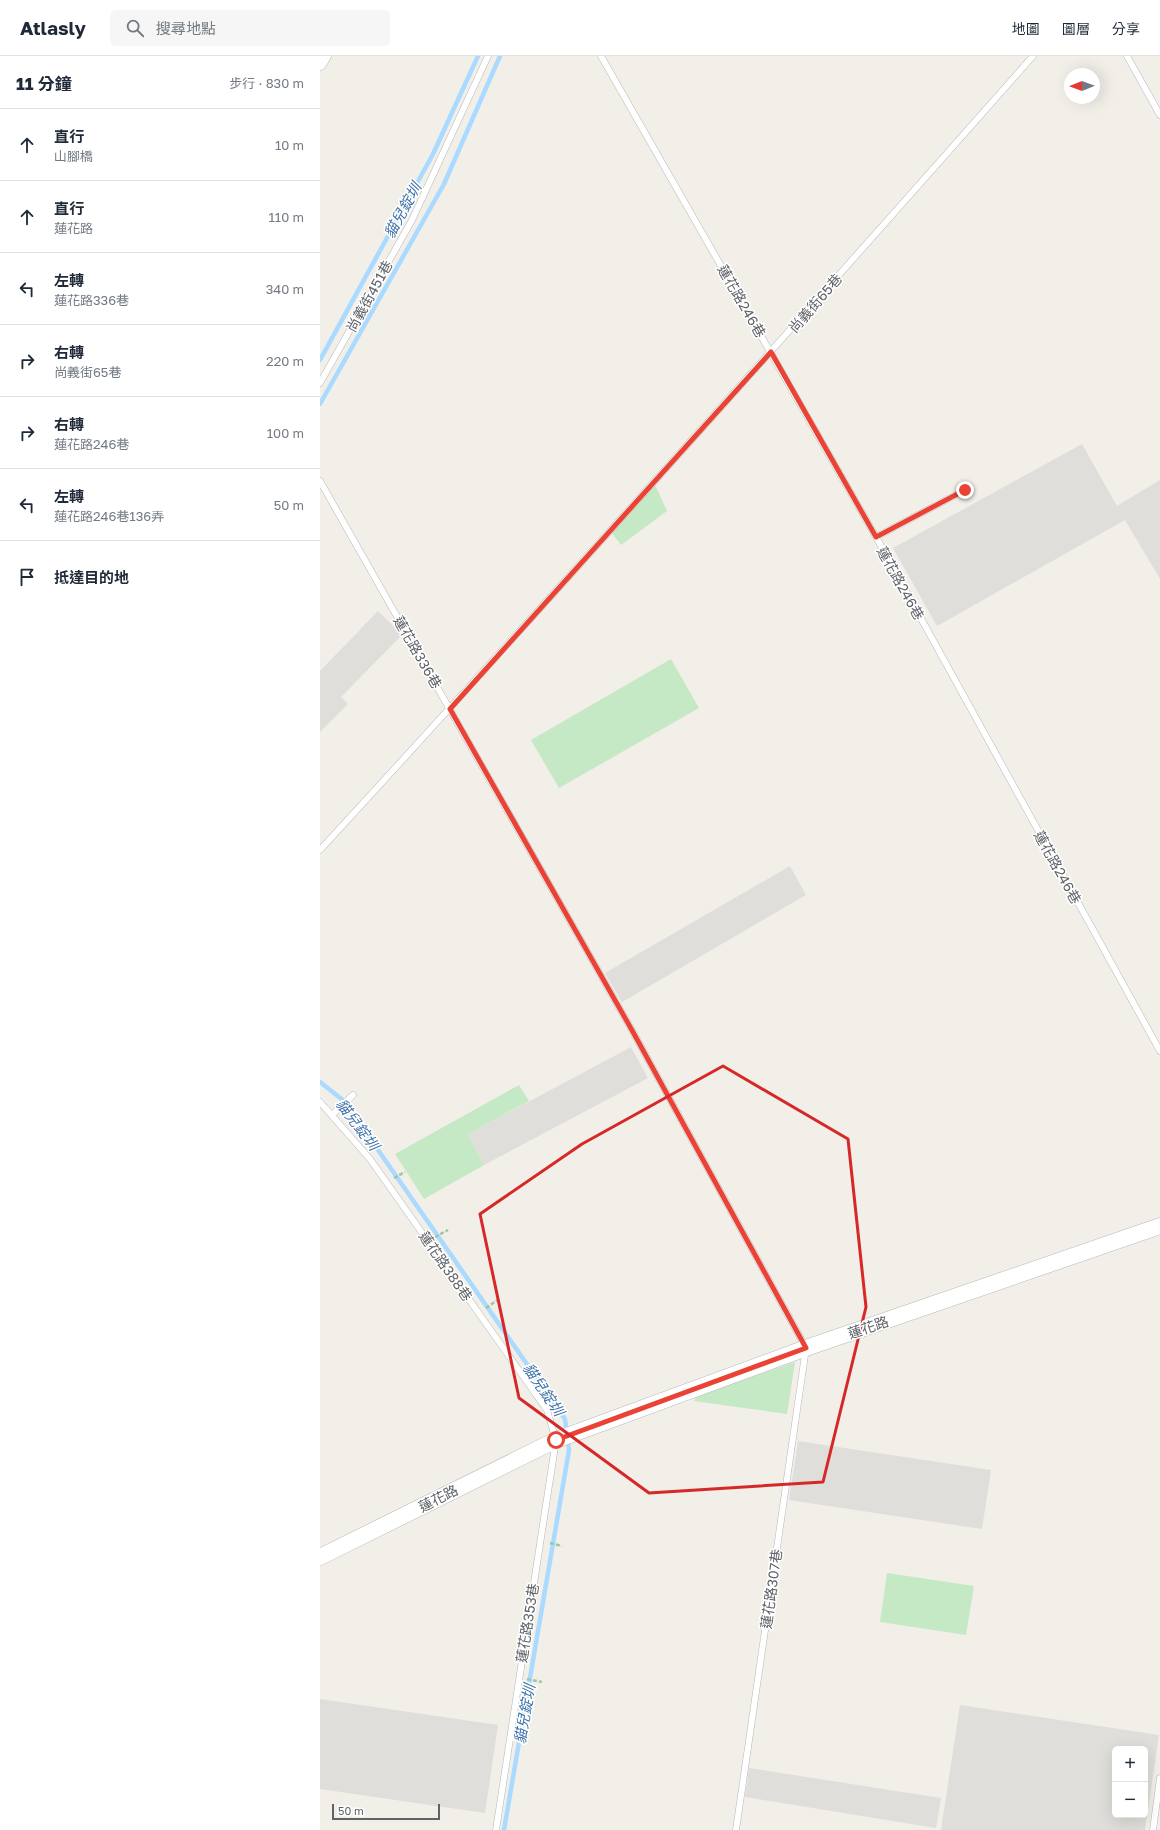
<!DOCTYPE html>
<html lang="zh-TW">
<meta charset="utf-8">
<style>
:root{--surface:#fff;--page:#f6f6f7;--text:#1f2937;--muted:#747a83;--line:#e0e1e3}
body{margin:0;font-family:"Golos Text","Noto Sans TC",sans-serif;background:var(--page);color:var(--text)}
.controls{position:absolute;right:12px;bottom:12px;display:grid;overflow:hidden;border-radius:6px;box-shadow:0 4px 16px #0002}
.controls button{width:36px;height:36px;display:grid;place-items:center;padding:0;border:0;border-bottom:1px solid var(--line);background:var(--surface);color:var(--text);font:20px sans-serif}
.compass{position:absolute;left:744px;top:12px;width:36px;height:36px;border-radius:50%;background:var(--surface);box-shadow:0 4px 16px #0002;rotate:269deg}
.scale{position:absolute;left:12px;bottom:10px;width:108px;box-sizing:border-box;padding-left:4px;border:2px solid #5f6368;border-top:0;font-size:11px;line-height:14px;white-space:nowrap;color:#5f6368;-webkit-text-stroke:3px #fff;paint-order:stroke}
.stop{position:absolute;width:12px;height:12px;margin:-9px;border:3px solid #ea4335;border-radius:50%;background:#fff}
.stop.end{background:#ea4335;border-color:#fff;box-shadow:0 1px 4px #0008}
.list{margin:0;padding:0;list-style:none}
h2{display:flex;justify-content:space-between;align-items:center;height:52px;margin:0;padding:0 16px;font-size:17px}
h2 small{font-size:13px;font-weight:400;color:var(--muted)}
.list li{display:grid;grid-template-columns:26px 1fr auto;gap:12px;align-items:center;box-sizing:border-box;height:72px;padding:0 16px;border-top:1px solid var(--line)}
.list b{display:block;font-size:15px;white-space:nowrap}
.list p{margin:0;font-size:13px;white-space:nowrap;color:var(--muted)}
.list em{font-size:13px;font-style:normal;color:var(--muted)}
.icon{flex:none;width:22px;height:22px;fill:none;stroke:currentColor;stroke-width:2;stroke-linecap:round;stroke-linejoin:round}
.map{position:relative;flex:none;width:840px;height:1774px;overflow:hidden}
header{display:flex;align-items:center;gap:24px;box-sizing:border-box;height:56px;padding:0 20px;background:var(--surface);border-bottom:1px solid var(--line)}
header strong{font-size:19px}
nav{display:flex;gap:22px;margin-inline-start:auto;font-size:14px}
.search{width:280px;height:36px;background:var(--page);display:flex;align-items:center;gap:10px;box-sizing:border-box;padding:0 14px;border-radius:6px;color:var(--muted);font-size:15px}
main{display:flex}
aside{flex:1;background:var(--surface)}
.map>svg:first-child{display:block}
</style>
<header>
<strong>Atlasly</strong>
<div class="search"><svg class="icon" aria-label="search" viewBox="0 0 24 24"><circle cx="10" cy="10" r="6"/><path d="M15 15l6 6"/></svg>搜尋地點</div>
<nav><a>地圖</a><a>圖層</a><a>分享</a></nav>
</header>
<main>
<aside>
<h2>11 分鐘<small>步行 · 830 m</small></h2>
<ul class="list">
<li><svg class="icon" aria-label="ahead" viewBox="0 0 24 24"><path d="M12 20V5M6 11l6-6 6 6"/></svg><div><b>直行</b><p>山腳橋</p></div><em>10 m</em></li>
<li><svg class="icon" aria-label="ahead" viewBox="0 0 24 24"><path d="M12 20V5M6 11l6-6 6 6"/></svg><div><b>直行</b><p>蓮花路</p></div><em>110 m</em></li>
<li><svg class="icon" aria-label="left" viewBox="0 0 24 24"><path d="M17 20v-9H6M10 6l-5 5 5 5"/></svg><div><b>左轉</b><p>蓮花路336巷</p></div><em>340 m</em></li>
<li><svg class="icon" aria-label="right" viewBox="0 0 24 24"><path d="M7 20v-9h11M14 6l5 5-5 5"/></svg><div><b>右轉</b><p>尚義街65巷</p></div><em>220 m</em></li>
<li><svg class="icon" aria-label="right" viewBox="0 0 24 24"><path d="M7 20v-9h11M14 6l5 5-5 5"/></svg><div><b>右轉</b><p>蓮花路246巷</p></div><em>100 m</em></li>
<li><svg class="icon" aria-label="left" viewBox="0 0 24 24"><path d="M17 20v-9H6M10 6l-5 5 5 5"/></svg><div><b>左轉</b><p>蓮花路246巷136弄</p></div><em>50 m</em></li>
<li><svg class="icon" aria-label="arrive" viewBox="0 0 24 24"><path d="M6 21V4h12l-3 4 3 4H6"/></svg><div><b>抵達目的地</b></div></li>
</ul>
</aside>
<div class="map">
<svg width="840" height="1774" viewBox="0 0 840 1774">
<rect width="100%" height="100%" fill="#f1efe8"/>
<path fill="#e0deda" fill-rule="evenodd" d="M762,388L797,450L840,424V523L805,464L617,570L573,492Z
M58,555L82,579L21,641L28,648L0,676V615Z
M470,810L486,839L302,946L285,917Z
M311,991L328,1022L164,1109L148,1078Z
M478,1385L671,1414L662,1473L469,1444Z
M0,1643L178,1669L165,1757L0,1733Z
M640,1649L839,1679L825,1774H621ZM795,1693H825V1759H795Z
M429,1712L621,1742L616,1772L425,1741Z"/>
<path fill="#c5e8c5" d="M335,429L347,455L301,489L292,477Z
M351,603L379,652L239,732L211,684Z
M199,1029L209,1045L148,1078L164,1109L104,1143L75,1098Z
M475,1306L467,1358L374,1345L378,1339Z
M567,1517L654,1530L646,1579L560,1566Z"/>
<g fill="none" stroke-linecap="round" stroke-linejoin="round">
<path stroke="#aadaff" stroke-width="4.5" d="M0,304L113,98L158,0
M0,348L124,128L180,0
M0,1026L24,1045L245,1363L249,1394L184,1774"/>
<g stroke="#b5b8bc" stroke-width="7">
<path id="service" d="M281,0L556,481L840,995
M807,0L840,59
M0,327L92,164L168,0
M0,425L313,976L486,1292L416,1774
M556,481L645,434
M0,794C241,532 477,267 713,0
M0,1046L50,1103L227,1354L236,1384L176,1774
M12,1059L33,1039
M833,1774L840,1722"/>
</g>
<g stroke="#b5b8bc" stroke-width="13">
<path id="minor" d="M0,8L5,0"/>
</g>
<g stroke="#b5b8bc" stroke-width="17">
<path id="tertiary" d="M0,1501L236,1384L486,1292L840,1170"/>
</g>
<path stroke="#9cc7a9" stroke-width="2.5" stroke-dasharray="4 2" stroke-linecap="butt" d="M74,1122L85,1116
M115,1181L128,1174
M166,1252L179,1243
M230,1487L242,1490
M207,1623L222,1626"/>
<use href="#service" stroke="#fff" stroke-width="6"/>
<use href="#minor" stroke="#fff" stroke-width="12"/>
<use href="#tertiary" stroke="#fff" stroke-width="16"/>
</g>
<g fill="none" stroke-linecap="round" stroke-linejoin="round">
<path stroke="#ea4335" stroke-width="5" d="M236,1384L486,1292L313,976L130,653L451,296L556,481L645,434"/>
</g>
<path fill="none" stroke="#d62828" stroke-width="3" stroke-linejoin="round" d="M403,1010L528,1083L546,1251L503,1426L329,1437L199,1342L160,1158L262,1088Z"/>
<g text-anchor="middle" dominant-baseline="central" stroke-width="3" stroke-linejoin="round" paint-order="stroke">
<g font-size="14" fill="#5f6368" stroke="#fff">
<text transform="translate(49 240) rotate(-61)">尚義街451巷</text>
<text transform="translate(422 245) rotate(60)">蓮花路246巷</text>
<text transform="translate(495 247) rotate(-49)">尚義街65巷</text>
<text transform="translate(581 527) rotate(61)">蓮花路246巷</text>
<text transform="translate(98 596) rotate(60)">蓮花路336巷</text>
<text transform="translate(738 811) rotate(61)">蓮花路246巷</text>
<text transform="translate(126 1210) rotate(55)">蓮花路388巷</text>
<text transform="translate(548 1271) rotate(-19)">蓮花路</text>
<text transform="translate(118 1442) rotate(-27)">蓮花路</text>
<text transform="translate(451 1533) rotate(-82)">蓮花路307巷</text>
<text transform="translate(207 1567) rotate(-81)">蓮花路353巷</text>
</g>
<g font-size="15" font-style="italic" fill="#4174aa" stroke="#fff">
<text transform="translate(82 154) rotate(-61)">貓兒錠圳</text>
<text transform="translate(38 1068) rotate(53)">貓兒錠圳</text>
<text transform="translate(224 1333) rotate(56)">貓兒錠圳</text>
<text transform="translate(204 1658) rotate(-80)">貓兒錠圳</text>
</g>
</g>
</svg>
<div class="controls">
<button>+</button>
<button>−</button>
</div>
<svg class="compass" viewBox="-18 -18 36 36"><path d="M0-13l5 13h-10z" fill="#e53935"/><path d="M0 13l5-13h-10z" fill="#747a83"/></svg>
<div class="scale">50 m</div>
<div class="stop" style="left:236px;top:1384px"></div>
<div class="stop end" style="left:645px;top:434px"></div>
</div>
</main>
